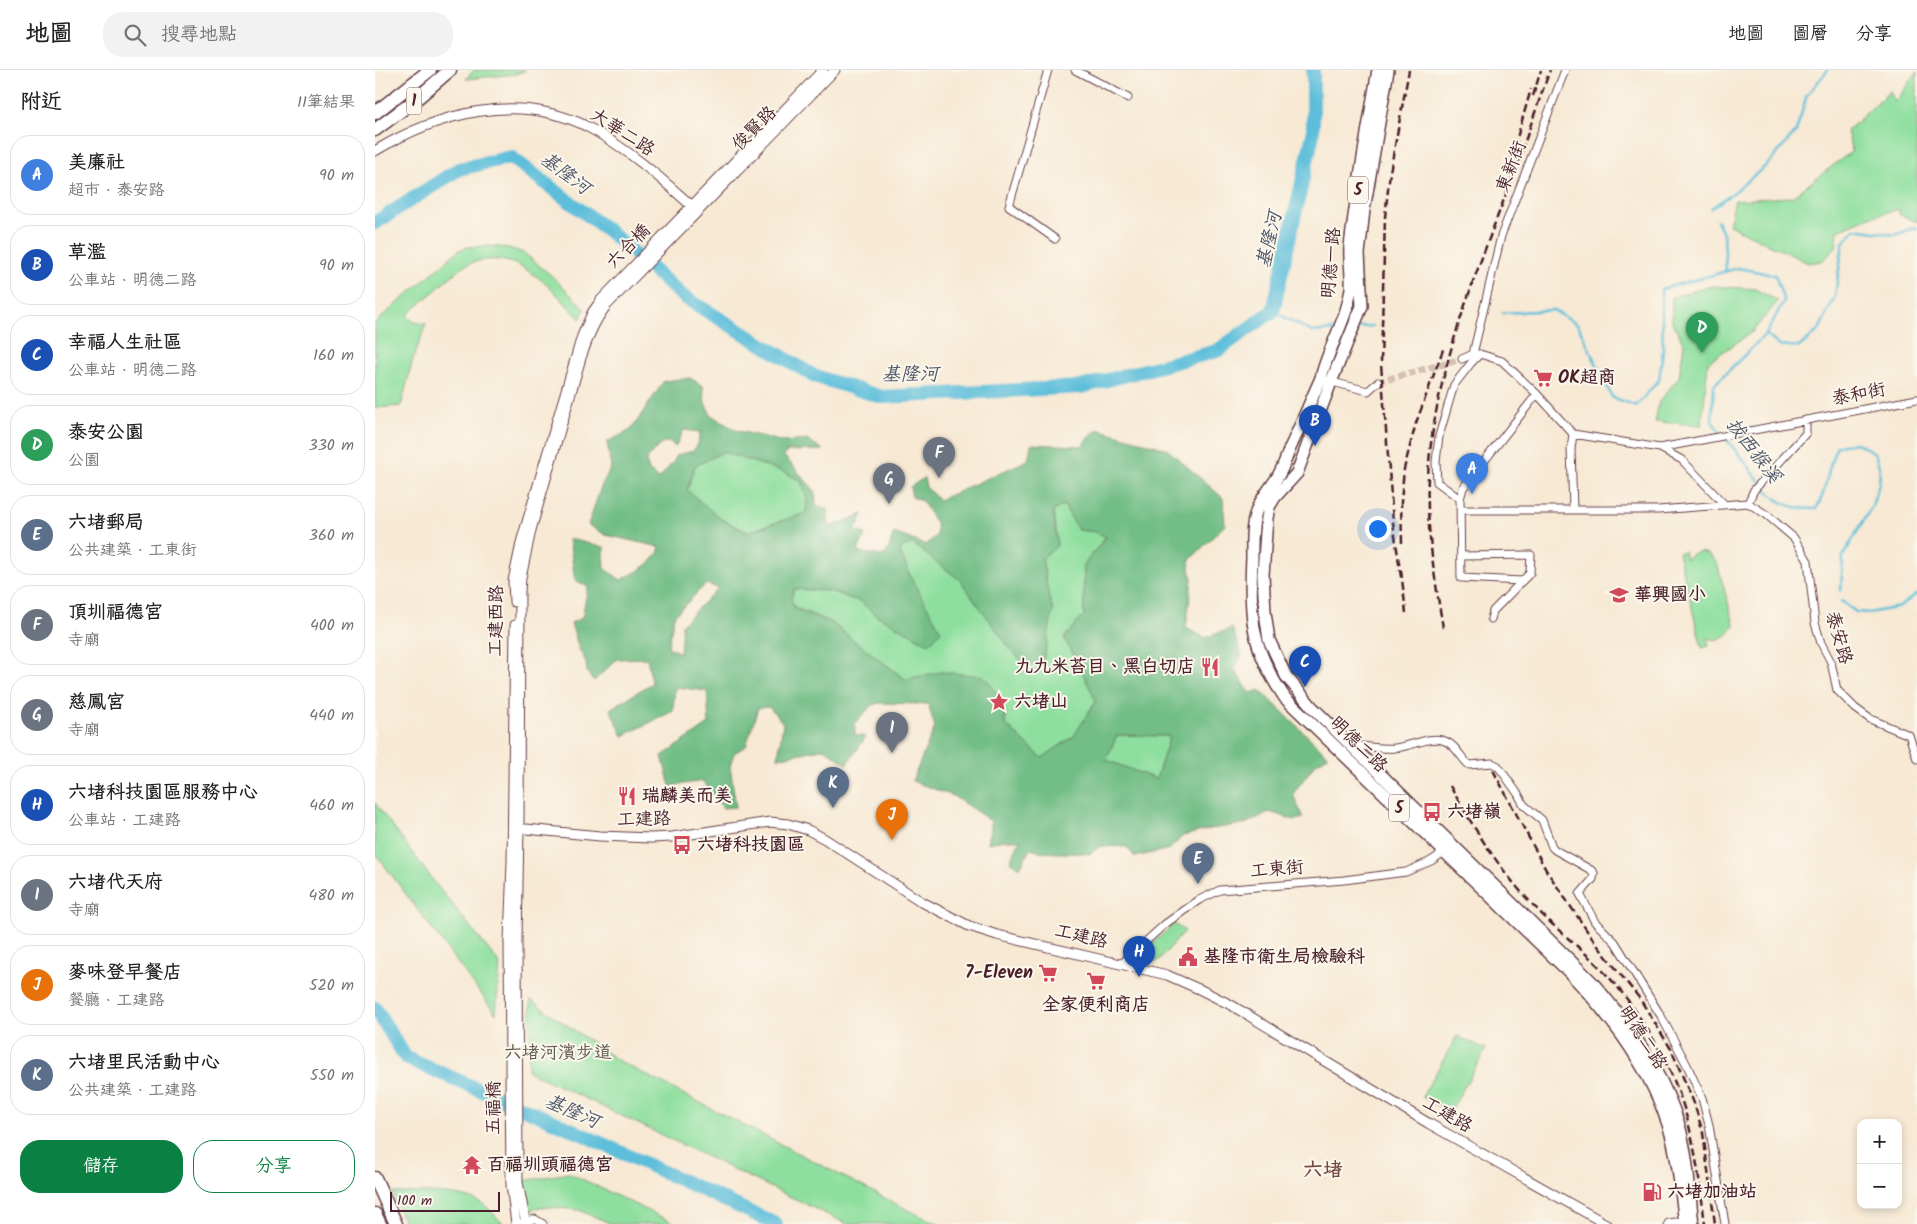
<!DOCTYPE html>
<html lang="zh-TW">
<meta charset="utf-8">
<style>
:root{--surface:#fff;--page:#f2f2f2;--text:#202124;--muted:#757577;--line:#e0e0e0;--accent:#0b8043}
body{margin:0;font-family:Kalam,"LXGW WenKai TC",sans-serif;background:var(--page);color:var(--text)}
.controls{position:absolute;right:15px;bottom:15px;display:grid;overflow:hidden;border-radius:10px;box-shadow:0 2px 8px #0003}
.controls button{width:45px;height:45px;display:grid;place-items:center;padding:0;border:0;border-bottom:1px solid var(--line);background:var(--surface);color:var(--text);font:25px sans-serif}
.scale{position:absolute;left:15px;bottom:12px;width:110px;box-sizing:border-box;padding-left:5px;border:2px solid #4a1f2b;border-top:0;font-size:14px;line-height:18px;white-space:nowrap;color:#4a1f2b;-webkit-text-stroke:4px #fbf7ec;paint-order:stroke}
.you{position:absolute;left:1002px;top:458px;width:18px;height:18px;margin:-12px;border:4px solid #fff;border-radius:50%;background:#1a73e8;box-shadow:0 0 0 8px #1a73e833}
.badge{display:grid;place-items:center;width:32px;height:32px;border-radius:50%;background:var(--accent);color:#fff;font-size:16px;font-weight:700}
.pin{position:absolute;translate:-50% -41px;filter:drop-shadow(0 1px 2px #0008)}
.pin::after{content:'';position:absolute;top:26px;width:18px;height:15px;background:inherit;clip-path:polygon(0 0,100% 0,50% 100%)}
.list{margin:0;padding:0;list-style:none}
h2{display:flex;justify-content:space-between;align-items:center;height:65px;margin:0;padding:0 20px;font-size:21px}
h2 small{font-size:16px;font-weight:400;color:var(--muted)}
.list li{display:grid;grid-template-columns:32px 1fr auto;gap:15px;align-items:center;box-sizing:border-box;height:80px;margin:0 10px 10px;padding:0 10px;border:1px solid var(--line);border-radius:20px}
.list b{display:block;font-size:19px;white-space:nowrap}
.list p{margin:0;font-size:16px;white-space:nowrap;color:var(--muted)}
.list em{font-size:16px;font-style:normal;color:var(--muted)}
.actions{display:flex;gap:10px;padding:15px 20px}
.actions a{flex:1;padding:11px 0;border:1px solid var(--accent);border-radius:20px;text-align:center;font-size:18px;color:var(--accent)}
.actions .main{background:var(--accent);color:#fff}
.icon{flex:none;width:28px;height:28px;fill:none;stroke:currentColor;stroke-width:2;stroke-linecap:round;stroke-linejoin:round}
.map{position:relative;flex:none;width:1542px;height:1154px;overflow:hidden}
header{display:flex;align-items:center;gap:30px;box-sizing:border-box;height:70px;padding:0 25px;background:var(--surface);border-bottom:1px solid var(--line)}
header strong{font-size:24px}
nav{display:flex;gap:28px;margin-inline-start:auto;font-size:18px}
.search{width:350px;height:45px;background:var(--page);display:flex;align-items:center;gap:12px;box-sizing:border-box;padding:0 18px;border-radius:20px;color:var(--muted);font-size:19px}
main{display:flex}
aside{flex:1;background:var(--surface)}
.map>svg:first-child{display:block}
</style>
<header>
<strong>地圖</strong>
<div class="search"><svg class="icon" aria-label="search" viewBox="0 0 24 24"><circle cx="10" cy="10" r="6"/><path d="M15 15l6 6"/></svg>搜尋地點</div>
<nav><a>地圖</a><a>圖層</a><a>分享</a></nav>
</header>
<main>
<aside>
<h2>附近<small>11筆結果</small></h2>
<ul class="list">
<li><span class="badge" style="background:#3f7fe0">A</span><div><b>美廉社</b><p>超市 · 泰安路</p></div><em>90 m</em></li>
<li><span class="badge" style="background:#1a4fb4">B</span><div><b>草濫</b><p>公車站 · 明德二路</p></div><em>90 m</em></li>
<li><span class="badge" style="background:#1a4fb4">C</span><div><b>幸福人生社區</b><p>公車站 · 明德二路</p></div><em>160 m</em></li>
<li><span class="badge" style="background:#2e9e5b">D</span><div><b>泰安公園</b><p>公園</p></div><em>330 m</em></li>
<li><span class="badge" style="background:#5c6f8a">E</span><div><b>六堵郵局</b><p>公共建築 · 工東街</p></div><em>360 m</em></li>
<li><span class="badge" style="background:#6b7280">F</span><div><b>頂圳福德宮</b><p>寺廟</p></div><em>400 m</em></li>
<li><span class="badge" style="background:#6b7280">G</span><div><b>慈鳳宮</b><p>寺廟</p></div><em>440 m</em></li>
<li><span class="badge" style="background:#1a4fb4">H</span><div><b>六堵科技園區服務中心</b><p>公車站 · 工建路</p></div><em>460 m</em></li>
<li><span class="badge" style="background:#6b7280">I</span><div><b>六堵代天府</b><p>寺廟</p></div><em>480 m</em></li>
<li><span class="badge" style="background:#e8710a">J</span><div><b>麥味登早餐店</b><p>餐廳 · 工建路</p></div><em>520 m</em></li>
<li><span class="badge" style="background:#5c6f8a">K</span><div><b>六堵里民活動中心</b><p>公共建築 · 工建路</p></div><em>550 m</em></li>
</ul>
<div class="actions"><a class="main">儲存</a><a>分享</a></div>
</aside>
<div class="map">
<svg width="1542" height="1154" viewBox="0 0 1542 1154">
<rect width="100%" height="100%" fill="#fbf7ec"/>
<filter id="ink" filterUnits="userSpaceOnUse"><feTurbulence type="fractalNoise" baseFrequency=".02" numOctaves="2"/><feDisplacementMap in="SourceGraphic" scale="10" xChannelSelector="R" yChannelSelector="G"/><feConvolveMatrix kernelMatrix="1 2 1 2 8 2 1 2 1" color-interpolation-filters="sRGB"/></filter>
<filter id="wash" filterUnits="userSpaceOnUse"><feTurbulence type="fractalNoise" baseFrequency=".0096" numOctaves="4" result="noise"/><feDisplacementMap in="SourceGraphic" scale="20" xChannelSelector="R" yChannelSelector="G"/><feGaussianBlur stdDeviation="1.12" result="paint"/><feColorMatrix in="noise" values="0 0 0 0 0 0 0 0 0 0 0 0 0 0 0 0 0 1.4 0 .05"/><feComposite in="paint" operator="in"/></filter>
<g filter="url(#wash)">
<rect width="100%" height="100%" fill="#f7e9d4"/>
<path fill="#8edf9f" stroke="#6c7f65" d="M99,0H151L141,4L91,9Z
M1542,2V152L1524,144V139L1495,147L1463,160L1461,178L1447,191L1433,193L1354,155L1360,130L1417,127L1477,81L1472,61L1515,21L1520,32Z
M115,176L134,178L149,183L177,206L210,239L205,249C171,214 142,174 88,196L32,245L39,252L51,254L38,289L26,336L0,338V253L84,180L93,177Z
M1337,216L1380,219L1403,231L1377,262L1333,292L1327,355L1280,352L1284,332L1304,307L1309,274L1297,252V227Z
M348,382L409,402L426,411L432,428L431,443L372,462L346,449L312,421L320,396Z
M689,435L703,460L721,462L731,466L709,495V545L689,568L702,591L721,631L699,666L667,688L630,654L631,643L567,602L530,609L455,552L420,538L416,529L419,519L455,521L487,532L501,545L554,574L537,510L524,479L537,473L585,510L636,580L678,540L674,528L667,488L682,476L678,441Z
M1309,481L1311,489C1321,478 1334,481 1342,493L1359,554C1355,566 1344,573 1332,568L1334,576L1327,578L1303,483Z
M742,665L795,666L781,709L731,690Z
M0,733L60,813L125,894L121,944L0,783Z
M799,854L810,861L782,892L766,884Z
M156,930L242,990L537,1142L564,1154H472L153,1001Z
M1082,966L1111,979L1075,1042L1047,1027Z
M194,1103L301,1154H237L204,1140L173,1137L152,1140L148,1111Z
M17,1123C43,1123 87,1120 109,1135C116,1140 122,1148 129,1154H30Z"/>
<path fill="#72be86" stroke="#5e6e58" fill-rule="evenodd" d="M315,308L328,316L330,333L336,345L360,360L409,372L433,370L448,380L412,381L409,386L440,421L441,435L453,439L454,457L488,444L480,461L491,464L482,482L506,486L512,483L519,463L551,475L562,465L561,453L547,431L537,427L535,417L549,408L551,417L564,430L653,390L656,374L707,376L722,359L792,379L848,428L850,455L814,491L817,510L811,558L830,568L857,558L867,585L859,599L875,623L885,620L953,686L940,694L918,724L928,748L920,750L894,742L870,754L835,759L808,766L795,779L760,787L752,777L725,776L715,784C696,782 673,785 655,779L645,798L635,791L645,770H630L613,773L616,758V751L578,726L537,711L560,657L553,634L503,633L496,636L480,653V665L491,667L472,694L451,680L446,679L403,688L408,653L394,637L383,638L371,676L359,683L355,696L361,737L348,738L328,711L295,716L287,686L334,654L332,621L300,617L298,641L248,666L235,639L277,613L272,588L242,589L219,611L212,603L211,592L204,579L196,553L207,548L213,517L200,510L194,469L229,477L230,499L246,510C260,502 281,494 285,477L231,465L213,455L226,417L236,397L232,372L256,360L289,311ZM309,360L325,362L323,374L318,381L302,385L299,391L284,409L274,400L271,392L277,382L289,372L296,373L300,377ZM348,382L409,402L426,411L432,428L431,443L372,462L346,449L312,420L320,396ZM689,435L703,460L721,462L731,467L709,495V545L689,568L702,591L721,631L699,666L667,688L630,654C631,634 621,621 609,606L567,602L530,609L455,552L420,539L416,529L419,519L455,521L486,532L501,545L554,574L566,561L537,510L524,480L537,473L585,510L636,580L652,596L669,589L678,540L674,528L667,489L682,476L678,441ZM331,514L343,518L307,554L305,583L293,577L299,546ZM742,665L795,666L781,709L731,690Z"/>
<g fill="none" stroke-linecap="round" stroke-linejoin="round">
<path stroke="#5cbeda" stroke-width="2.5" d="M1336,138L1358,123L1393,94L1421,62L1432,25L1453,0
M1342,150L1349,166L1351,202
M898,241L937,262L959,260
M1128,243L1178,240L1203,255L1237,327L1261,336L1284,310L1288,280L1286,219L1363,198L1400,205L1409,231L1391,264L1339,315L1337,351C1347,366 1360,379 1371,393C1393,422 1401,440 1441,439C1453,420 1452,396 1462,376L1482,373L1500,383L1505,400L1504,414L1497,436L1468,486L1466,521
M982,257L998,256
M1391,264L1403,275L1424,277L1444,260L1460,226L1468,173L1480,159L1520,165L1538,158H1542
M1466,531L1481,542L1494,543L1524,537L1542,524"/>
<path stroke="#5cbeda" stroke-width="14" d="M0,153L84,99L136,87L236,163L309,227L439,306L507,327L706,317L842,281L898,241L938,64V0
M0,938L31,988L189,1056L401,1154"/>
</g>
</g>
<g filter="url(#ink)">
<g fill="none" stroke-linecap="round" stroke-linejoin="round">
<path stroke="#d4c1b2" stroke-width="7" stroke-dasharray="7 3.5" stroke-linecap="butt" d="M1003,312L1087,289"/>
<g stroke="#643d44" stroke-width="9">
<path id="minor" d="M673,0L634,136L680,169
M700,0L753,28
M1098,284L1126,166L1190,0
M1087,289L1098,284H1105L1127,291L1162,324L1198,364L1196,379L1198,439
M953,311L993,321L1003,312
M1198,364L1285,378L1542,329
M1285,378L1307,390L1349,434
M1085,429L1062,412L1061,392L1064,366L1079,315L1096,293L1105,284
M1373,433L1379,420L1431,363V350
M1086,440H1283L1373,433L1392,445L1419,468L1433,491L1440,553L1446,573L1456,592L1462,620L1480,638L1495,649L1534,665L1542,689
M1086,486L1156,485L1155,503L1118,541L1116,549
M1147,511L1086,508L1085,429L1088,418L1162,324
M985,676C997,677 1009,679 1020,678C1035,677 1055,665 1070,671C1082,676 1085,687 1094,695L1117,693L1123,696L1143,724L1149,735L1167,750L1177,777L1180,780L1216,800L1219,803L1218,809L1205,824L1220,852L1240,872L1286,946L1312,995L1327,1028L1334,1055L1350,1154
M747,893L790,854L824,830L845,820L969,810L1031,802L1056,791L1072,780
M148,1152L160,1149L168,1154"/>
</g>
<g stroke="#643d44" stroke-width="11">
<path id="tertiary" d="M0,81C63,43 141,22 211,56C251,77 287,109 320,139
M139,532L138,511L147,469L207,266L217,243L226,230L448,0
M140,555L137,793L134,871L136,1114L141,1154
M140,758L225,766L276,768L297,767L395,752L413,754L433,760L450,769L547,832L594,856L622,865L792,905L826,920L856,935L1053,1053L1231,1154
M151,1154L143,1112L142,871L144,758L145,521L146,508L156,460L206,288C213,268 219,251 232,235L460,0
M1294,1154L1315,1151"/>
</g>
<g stroke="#643d44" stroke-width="14">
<path id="primary" d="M1003,0C993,59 982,117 975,177C974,190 977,205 976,218C972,250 953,278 946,308C935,332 926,355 915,378C911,388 908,398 903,406C896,418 885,429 881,442C876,456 877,473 877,487C874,546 876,579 910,628L1193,901C1238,948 1278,1001 1296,1064C1304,1093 1306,1124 1310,1154
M1013,0L989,140L984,184L987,236L956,312L922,403L900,427L894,437L892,448L888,505L890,542L894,570L911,606L937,637L1217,912C1251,951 1287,1002 1303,1052C1313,1085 1314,1120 1318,1154"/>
</g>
<g stroke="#643d44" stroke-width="15">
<path id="motorway" d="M0,43L55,0
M0,60L39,31L75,0
M0,1108L21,1154
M0,1144L5,1154"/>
</g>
<use href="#minor" stroke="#fff" stroke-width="7"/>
<use href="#tertiary" stroke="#fff" stroke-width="9"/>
<use href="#primary" stroke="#fff" stroke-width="11"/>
<use href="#motorway" stroke="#fff" stroke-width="12"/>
<path stroke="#4a1f2b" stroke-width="2.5" stroke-dasharray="8 4" stroke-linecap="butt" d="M1158,26L1166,0
M1136,89L1156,19
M1027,473L1026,432L1029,399L1041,353L1069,277
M1026,500L1031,543
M1026,507L1018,452L1006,294L1010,147L1015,102L1034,0
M1068,558C1059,503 1049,448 1054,392C1062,302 1096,216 1128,132C1145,88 1159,44 1175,0
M1118,700L1171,800L1219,871L1265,929L1296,979L1319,1033L1328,1063L1340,1154
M1075,716C1100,760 1125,801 1160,837C1181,860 1208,879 1229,902C1254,928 1275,961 1291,993C1317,1045 1323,1097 1330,1154"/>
</g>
</g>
<defs>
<g id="supermarket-bare" transform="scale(1.5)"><path d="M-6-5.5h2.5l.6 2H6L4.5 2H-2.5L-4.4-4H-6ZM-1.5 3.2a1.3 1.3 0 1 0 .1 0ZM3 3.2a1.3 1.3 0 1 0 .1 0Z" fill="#d1495b" stroke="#fbf7ec" stroke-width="2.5" paint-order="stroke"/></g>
<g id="school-bare" transform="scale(1.5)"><path d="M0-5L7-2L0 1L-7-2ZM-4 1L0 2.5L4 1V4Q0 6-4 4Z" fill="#d1495b" stroke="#fbf7ec" stroke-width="2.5" paint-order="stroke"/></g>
<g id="restaurant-bare" transform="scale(1.5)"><path d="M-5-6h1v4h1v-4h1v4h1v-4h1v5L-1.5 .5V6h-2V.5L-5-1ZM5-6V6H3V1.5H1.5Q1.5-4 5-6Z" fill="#d1495b" stroke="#fbf7ec" stroke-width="2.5" paint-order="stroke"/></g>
<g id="sight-bare" transform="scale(1.5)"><path d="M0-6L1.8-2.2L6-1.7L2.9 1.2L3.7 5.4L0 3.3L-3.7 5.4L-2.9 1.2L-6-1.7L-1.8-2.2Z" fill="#d1495b" stroke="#fbf7ec" stroke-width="2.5" paint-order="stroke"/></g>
<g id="bus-bare" transform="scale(1.5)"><path d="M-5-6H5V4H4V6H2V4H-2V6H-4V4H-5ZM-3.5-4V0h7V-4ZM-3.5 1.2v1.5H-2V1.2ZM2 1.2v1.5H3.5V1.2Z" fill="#d1495b" stroke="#fbf7ec" stroke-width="2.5" paint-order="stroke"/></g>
<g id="civic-bare" transform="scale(1.5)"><path d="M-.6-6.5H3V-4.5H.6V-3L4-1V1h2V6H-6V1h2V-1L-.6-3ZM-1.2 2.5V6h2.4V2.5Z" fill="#d1495b" stroke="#fbf7ec" stroke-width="2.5" paint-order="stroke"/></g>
<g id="temple-bare" transform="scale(1.5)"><path d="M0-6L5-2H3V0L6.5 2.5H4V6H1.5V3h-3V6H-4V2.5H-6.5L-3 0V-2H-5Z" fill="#d1495b" stroke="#fbf7ec" stroke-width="2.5" paint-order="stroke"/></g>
<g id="fuel-bare" transform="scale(1.5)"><path d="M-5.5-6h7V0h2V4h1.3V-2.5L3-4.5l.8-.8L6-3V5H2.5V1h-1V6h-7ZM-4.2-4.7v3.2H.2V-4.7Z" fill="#d1495b" stroke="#fbf7ec" stroke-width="2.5" paint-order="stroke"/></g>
</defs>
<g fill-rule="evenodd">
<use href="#supermarket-bare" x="1168" y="308"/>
<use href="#school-bare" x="1244" y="525"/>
<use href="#restaurant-bare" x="835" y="597"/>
<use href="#sight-bare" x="624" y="632"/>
<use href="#restaurant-bare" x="252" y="726"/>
<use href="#bus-bare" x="1057" y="742"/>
<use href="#bus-bare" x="307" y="775"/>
<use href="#civic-bare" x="813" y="887"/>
<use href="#supermarket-bare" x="673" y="903"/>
<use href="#supermarket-bare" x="721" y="911"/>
<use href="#temple-bare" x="97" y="1095"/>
<use href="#fuel-bare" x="1277" y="1122"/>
</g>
<g text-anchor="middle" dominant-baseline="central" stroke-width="4" stroke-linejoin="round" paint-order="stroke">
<g fill="#fbf7ec" stroke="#7f6065" stroke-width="1">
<rect x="31.5" y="17.5" width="15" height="27" rx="4"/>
<rect x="973" y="106.5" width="20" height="27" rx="4"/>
<rect x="1014" y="724.5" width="20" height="27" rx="4"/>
</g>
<g font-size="16" font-weight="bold" fill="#4a1f2b">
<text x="39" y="31">1</text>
<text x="983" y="120">5</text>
<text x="1024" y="738">5</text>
</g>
<g font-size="18" fill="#4a1f2b" stroke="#fbf7ec">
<text transform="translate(380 59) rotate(-45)">俊賢路</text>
<text transform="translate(247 63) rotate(33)">大華二路</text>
<text transform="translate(1137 97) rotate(-69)">東新街</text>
<text transform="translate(254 177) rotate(-46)">六合橋</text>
<text transform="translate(957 193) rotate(-85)">明德一路</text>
<text transform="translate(1484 325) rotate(-11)">泰和街</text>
<text transform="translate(122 551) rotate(-89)">工建西路</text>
<text transform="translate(1463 568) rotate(74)">泰安路</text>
<text transform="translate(983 675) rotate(44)">明德二路</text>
<text transform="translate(269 750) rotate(-1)">工建路</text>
<text transform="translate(902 800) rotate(-5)">工東街</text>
<text transform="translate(706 867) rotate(13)">工建路</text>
<text transform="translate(1267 968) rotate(57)">明德二路</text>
<text transform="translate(119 1038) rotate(-90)">五福橋</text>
<text transform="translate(1072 1045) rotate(30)">工建路</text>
</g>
<g font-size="18" font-weight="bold" fill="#4a1f2b" stroke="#fbf7ec" text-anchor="start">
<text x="1183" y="308">OK超商</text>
<text x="1259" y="525">華興國小</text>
<text x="820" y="597" text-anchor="end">九九米苔目、黑白切店</text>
<text x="639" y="632">六堵山</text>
<text x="267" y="726">瑞麟美而美</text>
<text x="1072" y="742">六堵嶺</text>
<text x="322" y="775">六堵科技園區</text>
<text x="828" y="887">基隆市衛生局檢驗科</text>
<text x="658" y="903" text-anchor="end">7-Eleven</text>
<text x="721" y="935" text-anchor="middle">全家便利商店</text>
<text x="112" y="1095">百福圳頭福德宮</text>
<text x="1292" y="1122">六堵加油站</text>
</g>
<g font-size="18" fill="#5e594e" stroke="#fbf7ec">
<text x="183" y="983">六堵河濱步道</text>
</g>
<g font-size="19" font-style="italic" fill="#505768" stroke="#fbf7ec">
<text transform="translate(190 104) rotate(37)">基隆河</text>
<text transform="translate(895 170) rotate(-77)">基隆河</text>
<text x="535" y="305">基隆河</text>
<text transform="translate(1378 381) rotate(52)">拔西猴溪</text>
<text transform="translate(197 1042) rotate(24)">基隆河</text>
</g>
<g font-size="20" font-weight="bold" fill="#794941" stroke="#fbf7ec">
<text x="948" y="1101">六堵</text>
</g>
</g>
</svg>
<div class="controls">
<button>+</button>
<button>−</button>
</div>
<div class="scale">100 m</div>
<div class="you"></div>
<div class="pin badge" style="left:1097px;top:424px;background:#3f7fe0">A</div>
<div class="pin badge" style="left:940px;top:376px;background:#1a4fb4">B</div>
<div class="pin badge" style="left:930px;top:617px;background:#1a4fb4">C</div>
<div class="pin badge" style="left:1327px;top:283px;background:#2e9e5b">D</div>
<div class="pin badge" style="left:823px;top:814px;background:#5c6f8a">E</div>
<div class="pin badge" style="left:564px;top:408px;background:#6b7280">F</div>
<div class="pin badge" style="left:514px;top:434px;background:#6b7280">G</div>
<div class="pin badge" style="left:764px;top:907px;background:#1a4fb4">H</div>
<div class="pin badge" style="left:517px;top:683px;background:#6b7280">I</div>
<div class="pin badge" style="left:517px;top:770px;background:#e8710a">J</div>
<div class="pin badge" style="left:458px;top:738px;background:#5c6f8a">K</div>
</div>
</main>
